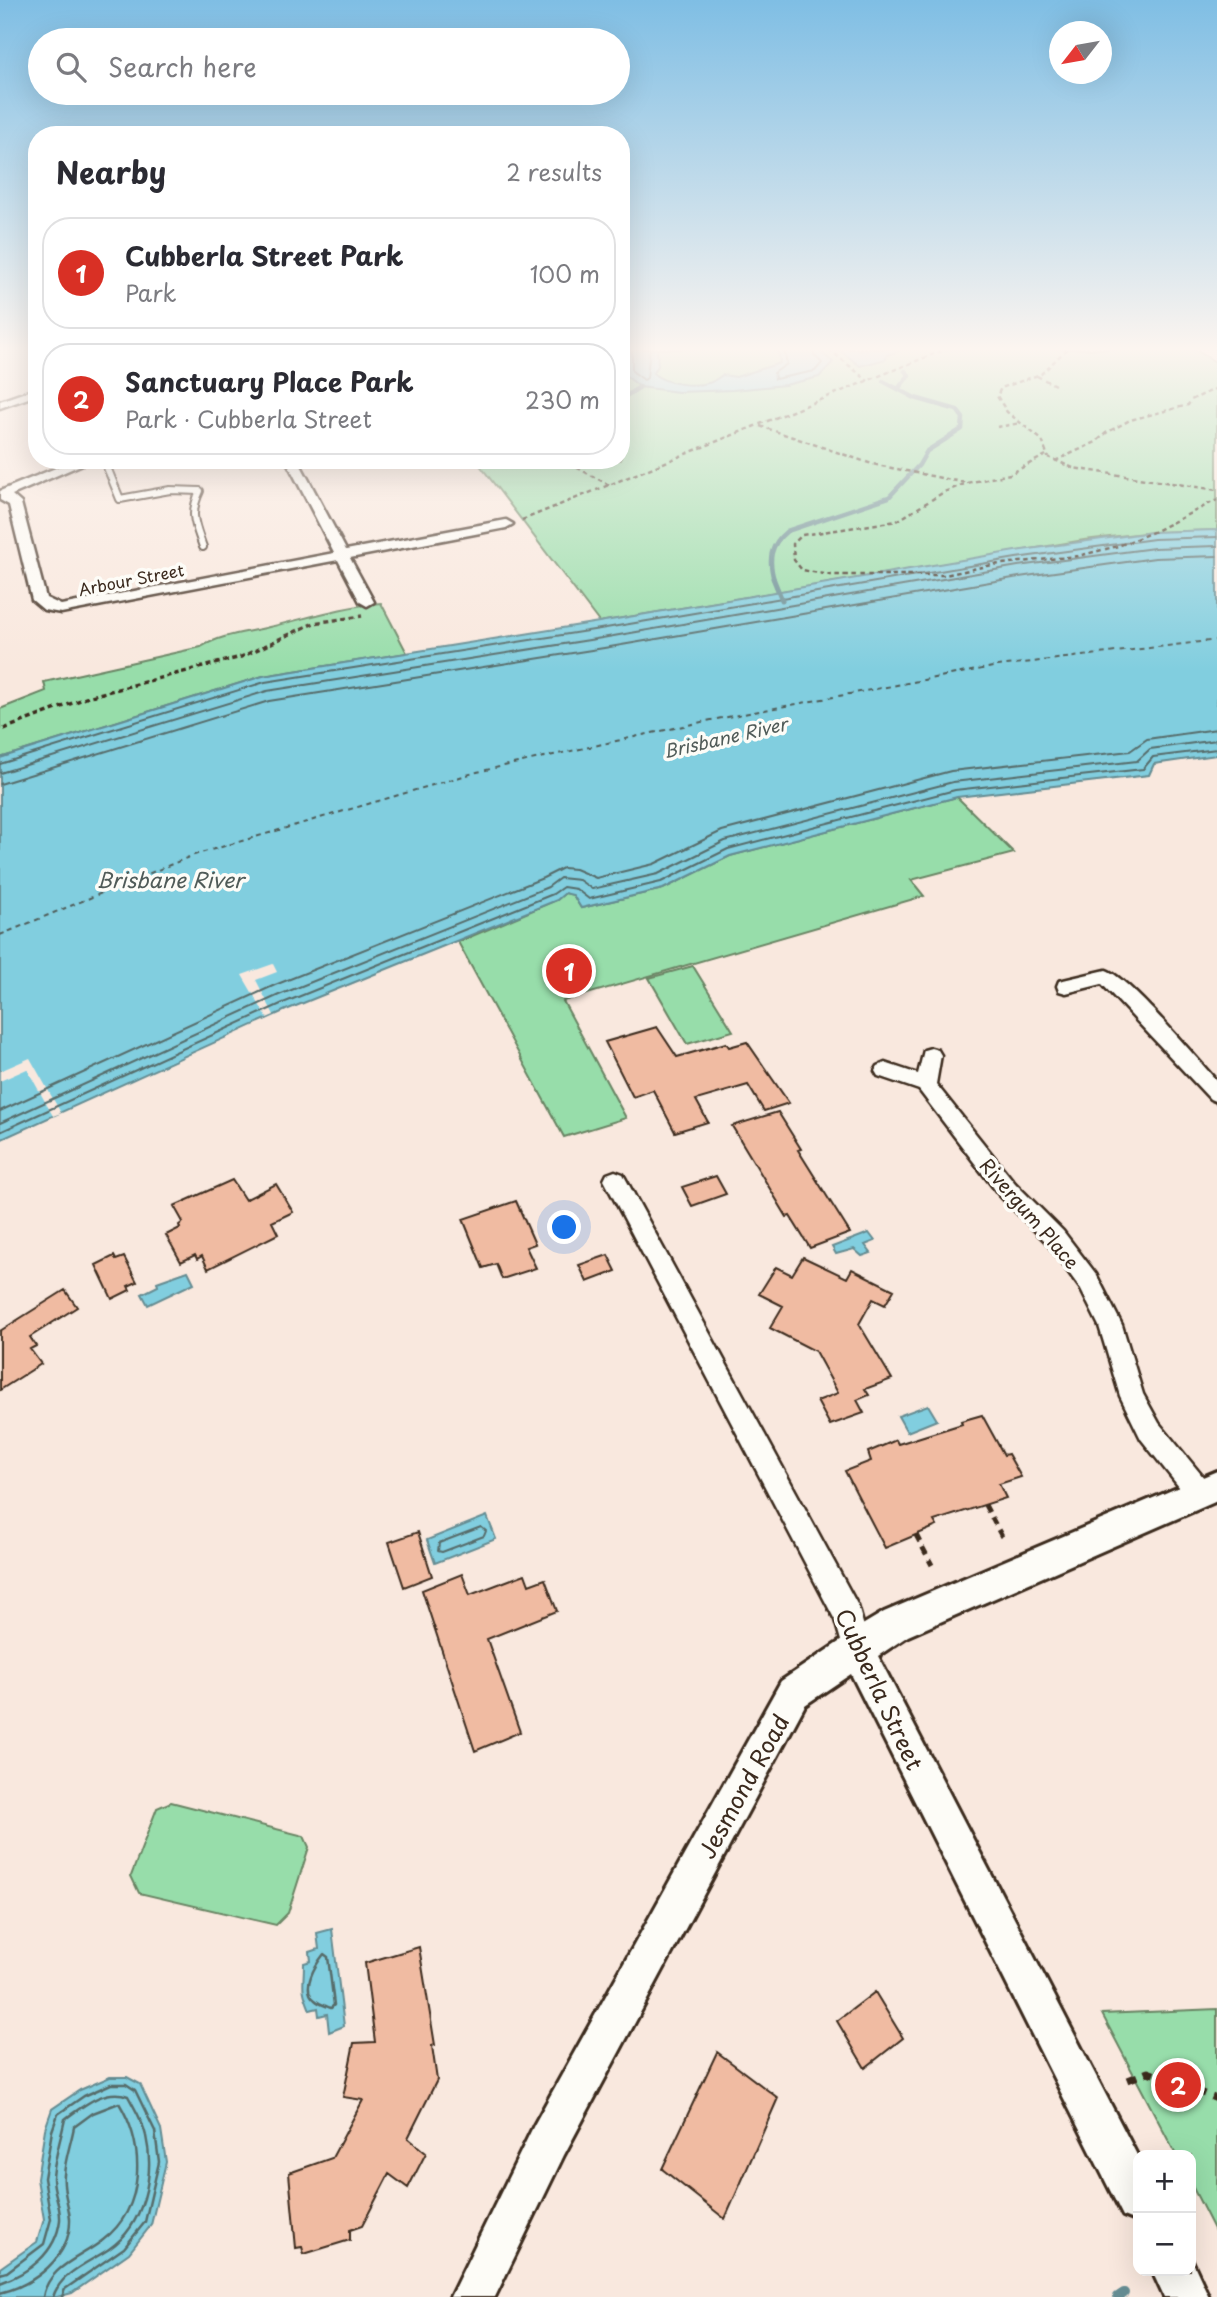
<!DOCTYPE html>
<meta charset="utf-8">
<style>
:root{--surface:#fff;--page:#f7f7f7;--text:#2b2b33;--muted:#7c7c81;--line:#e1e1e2;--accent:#d93025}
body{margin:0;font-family:"Playpen Sans",sans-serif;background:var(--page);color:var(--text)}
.controls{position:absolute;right:21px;bottom:21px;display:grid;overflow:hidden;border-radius:14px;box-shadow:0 7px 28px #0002}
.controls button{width:63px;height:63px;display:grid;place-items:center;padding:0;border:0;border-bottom:2px solid var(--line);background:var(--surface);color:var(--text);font:35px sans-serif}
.compass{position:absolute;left:1049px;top:21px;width:63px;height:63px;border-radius:50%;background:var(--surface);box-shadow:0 7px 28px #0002;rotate:239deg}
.you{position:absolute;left:565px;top:1228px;width:24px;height:24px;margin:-18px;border:5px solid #fff;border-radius:50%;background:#1a73e8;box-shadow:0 0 0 10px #1a73e833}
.badge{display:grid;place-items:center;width:46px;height:46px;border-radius:50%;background:var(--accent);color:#fff;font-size:23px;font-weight:700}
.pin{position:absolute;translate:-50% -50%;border:4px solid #fff;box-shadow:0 2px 7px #0006}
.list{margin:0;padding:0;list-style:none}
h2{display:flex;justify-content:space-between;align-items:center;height:91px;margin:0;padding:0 28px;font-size:30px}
h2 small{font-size:23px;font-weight:400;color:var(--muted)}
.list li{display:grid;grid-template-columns:46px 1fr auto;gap:21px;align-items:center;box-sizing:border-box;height:112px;margin:0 14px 14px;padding:0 14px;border:2px solid var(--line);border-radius:28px}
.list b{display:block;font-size:26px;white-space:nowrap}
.list p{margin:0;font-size:23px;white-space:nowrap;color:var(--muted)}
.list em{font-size:23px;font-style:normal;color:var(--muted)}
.icon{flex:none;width:38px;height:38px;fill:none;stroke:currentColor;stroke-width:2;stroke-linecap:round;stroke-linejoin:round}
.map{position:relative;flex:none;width:1217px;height:2297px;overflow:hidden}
.search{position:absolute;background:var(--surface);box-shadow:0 7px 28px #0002;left:28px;top:28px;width:602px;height:77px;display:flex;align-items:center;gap:18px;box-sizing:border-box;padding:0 24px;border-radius:38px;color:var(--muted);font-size:26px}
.panel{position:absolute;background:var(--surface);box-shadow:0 7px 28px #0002;left:28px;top:126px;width:602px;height:343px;border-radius:28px}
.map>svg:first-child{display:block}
</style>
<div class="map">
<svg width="1217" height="2297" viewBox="0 0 1217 2297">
<rect width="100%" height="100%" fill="#f9e8de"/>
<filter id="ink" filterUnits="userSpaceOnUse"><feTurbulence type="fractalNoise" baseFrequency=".0143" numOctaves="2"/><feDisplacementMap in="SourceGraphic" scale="14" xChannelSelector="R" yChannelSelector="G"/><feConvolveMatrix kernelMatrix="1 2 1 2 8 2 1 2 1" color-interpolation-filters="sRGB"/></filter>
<g filter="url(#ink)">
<path fill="#97ddaa" stroke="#698464" stroke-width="2" d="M621,349H1194L1217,363V530L1153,532L1084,540L599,622L476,460H621Z
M381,603L407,653L263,676L0,758V709L46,691L44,682L201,647C223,634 245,633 269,627C308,618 340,607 381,603Z
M957,797L1014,853L911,880L924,896L563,1001L626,1118L564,1137L458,942L557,900L565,893L573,895L581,908L663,889L730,856Z
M693,966L733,1031L687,1044L649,978Z
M171,1802L304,1836L309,1847L288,1913L276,1925L139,1893L131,1876L157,1808Z
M1217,2009V2235L1191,2184V2155H1176L1102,2014Z"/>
<path fill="#81cedf" stroke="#658c92" stroke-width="2" d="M626,349H657L658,366L653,373C664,384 694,387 708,383C714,382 718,377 723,375L736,377L780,363L779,354L774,349H817L833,362L819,377L785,385L733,390L678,392L640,387L625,375Z
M838,349H905L887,355L886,359L860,366Z
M1217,530V755L1154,764L1149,775L957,797L730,856L663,889L581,908L573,895L565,893L557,900L286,1010L0,1140V758L263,676L599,622L1015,551L1153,532Z
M869,1233L875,1241L865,1245L871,1253L862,1256L854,1249L836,1254L832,1247Z
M188,1271L194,1283L148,1305L142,1294L158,1286L157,1282Z
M928,1405L937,1420L907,1432L898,1416Z
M487,1516L496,1539L435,1563L427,1540Z
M332,1929L344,2026L329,2032L327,2014L319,2016L318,2008L310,2010C300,1986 304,1988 304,1963L311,1961L310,1952L319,1949L317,1933Z
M110,2077H127L140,2084L161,2129L166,2162L151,2225L129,2253L72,2293L57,2297H0V2268L37,2242L44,2219L37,2179L45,2129L52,2109L80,2090Z"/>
<path fill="#f9e8de" d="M273,964L277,972L256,980L274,1015L267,1018L242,975Z
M30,1058L61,1113L53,1116L27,1069L0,1081V1071Z"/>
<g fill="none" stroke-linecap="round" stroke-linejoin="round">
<path stroke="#576c6b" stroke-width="2" d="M632,349V371L644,380L647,378L650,349
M784,349L787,364L774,373L775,379L815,371L822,363L814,355L813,349
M0,764L265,682L600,629L1016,558L1154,539L1217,537
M0,773L267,691L602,638L1018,566L1154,548L1217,546
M0,784L269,701L604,648L1019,577L1155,558L1217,556
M0,1111L275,985L543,878L563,868L575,869L596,878L654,864L722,831L951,771L1130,751L1147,739L1217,729
M0,1123L279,995L548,887L560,878L579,880L592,889L658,874L725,841L953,782L1137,761L1150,749L1217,740
M0,1132L283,1003L553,894L563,887L576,889L589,899L661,882L728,849L955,790L1143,769L1153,757L1217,749
M481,1527L486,1531L484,1536L442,1552L438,1551L439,1543Z"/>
<path stroke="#576c6b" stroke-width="2.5" d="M324,1954L328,1957L334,2005L331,2008C326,2006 319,2004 315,2000C300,1989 316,1964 324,1954Z
M0,2274L7,2272L44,2244L51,2219L44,2178L52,2131L58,2114L84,2096L111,2084H126L135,2090L155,2131L159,2162L145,2222L124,2248L65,2289L62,2297
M0,2283C29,2273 56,2253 60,2220C61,2206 53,2192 53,2178C54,2159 61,2138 65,2119C83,2106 105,2087 128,2096C135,2109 143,2121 146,2136C155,2175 144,2225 109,2249C90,2262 61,2272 53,2297
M0,2293C34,2285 71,2257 70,2219C69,2205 62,2190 64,2175C65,2159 71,2143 74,2127L93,2113L119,2103C145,2146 146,2207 103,2240C81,2258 48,2266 43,2297"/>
<path stroke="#658c92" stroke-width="4.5" d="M898,389L909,375L905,371
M621,399L640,387
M774,580C768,559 770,545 787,531L889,497L919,465L927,451L962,429L963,418L957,410L915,398L883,381"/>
<path stroke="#658c92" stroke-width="5" d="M773,578L782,600"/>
<path stroke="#658c92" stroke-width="10" d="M1118,2297L1124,2293"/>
<path stroke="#505b58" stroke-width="2" stroke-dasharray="5 4.5" stroke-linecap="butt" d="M0,935L194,855L477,772L706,721L998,666L1217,640"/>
</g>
<path fill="#f0bba2" stroke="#3b2a1e" stroke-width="2" d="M657,1027L677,1057L726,1043L729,1047L747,1042L789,1103L764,1111L748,1085L696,1100L708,1122L675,1132L653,1090L633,1097L605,1042Z
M778,1112L801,1149L798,1150L850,1233L810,1248L790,1216L787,1217L732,1126Z
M716,1176L726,1194L692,1206L682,1187Z
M232,1180L245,1200L276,1184L293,1212L272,1222L278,1234L208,1269L202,1256L197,1259L195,1255L181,1262L166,1235L180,1228L179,1225L183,1222L174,1206Z
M516,1201L535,1244L526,1247L536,1268L502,1279L496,1264L483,1268L463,1219Z
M608,1255L616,1271L587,1282L579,1265Z
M114,1256L116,1260L124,1257L137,1282L128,1286L130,1290L112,1299L96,1265Z
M803,1257L847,1278L852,1269L894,1290L885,1305L873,1299L859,1324L892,1379L865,1389L869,1395L857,1400L864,1413L830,1425L817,1401L838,1393L815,1351L770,1328L783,1306L759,1294L776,1267L792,1275Z
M65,1290L77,1307L30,1337L36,1346L30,1349L41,1364L0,1390V1331Z
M982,1415L1004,1455L1008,1454L1021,1477L999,1484L1006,1498L934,1521L937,1526L885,1548L845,1471L871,1461L868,1452L887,1444L896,1440L898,1444L962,1424L961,1421Z
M418,1532L432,1576L404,1587L389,1542Z
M462,1574L470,1595L525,1574L529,1585L545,1579L557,1611L487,1639L520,1732L475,1751L422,1590Z
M419,1947L435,2045L432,2046L437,2080L408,2138L426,2153L408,2188L389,2174L362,2226L350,2230V2240L304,2254L302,2247L296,2248L289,2173L332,2158L363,2100L343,2097L354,2043L375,2042L365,1963Z
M875,1992L903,2038L865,2068L837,2021Z
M717,2052L778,2098L725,2219L662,2169Z"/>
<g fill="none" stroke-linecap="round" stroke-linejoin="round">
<g stroke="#3b2a1e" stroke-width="10">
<path id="service" d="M104,460L120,499L170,490L200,491C189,514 195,524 203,547"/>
</g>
<g stroke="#3b2a1e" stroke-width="5">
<path id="minor" d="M37,388V395L0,408V401Z
M75,460H92L12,495L21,503L46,598L61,605L334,553L286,460H298L346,550L506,520L513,524L506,528L350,558L374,602L367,606L360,602L338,560L61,613L44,610L32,600L9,505L0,500V491Z
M1106,970C1128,977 1197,1059 1217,1081V1102L1210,1099L1102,984L1066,993L1059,991L1057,986L1059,981Z
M931,1048L938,1050L941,1055L936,1084L1015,1183L1063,1231L1096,1274L1122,1325L1143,1394L1159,1423L1209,1484L1213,1493L1209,1502L1200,1505L1191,1502L1141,1439L1120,1396L1099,1326L1080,1288L1047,1243L999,1195L919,1090L878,1076L875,1071L878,1066L885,1063L918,1074L924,1050Z
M615,1171L623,1174L858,1606L870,1648L866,1658L856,1662L846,1658L835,1620L604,1180L607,1174Z"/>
</g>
<g stroke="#3b2a1e" stroke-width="6">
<path id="tertiary" d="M1217,1471V1501L908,1636L878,1656L1138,2157V2222L1123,2216L851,1674L805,1705L564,2155L495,2297H450L534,2125L781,1681L842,1640L844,1636L884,1612Z
M1191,2258L1209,2297H1164L1152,2271H1191Z"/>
</g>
<path stroke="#3b2a1e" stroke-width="2.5" stroke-dasharray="4.5 3.5" stroke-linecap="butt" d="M829,349L868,381
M1067,349L1041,374L1001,388L997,396L1007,412L1042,440L1048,457L1073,468L1217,490
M1037,376L1055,385
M760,426L872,464L966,483
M997,427L1021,423
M1046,455L1010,474L967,483L944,492L897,521L802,535L793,544L794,560L802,570L830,575H945L992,565L1078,556L1118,546L1153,532L1217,500
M563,460L611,486
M1055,461L1096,442L1106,433L1130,420L1188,405L1191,400L1217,388
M522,520L946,349"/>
<path stroke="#3b2a1e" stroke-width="3.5" stroke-dasharray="5 3.5" stroke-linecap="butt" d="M4,729L91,696L241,657L314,623L362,616"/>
<path stroke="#3b2a1e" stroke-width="5" stroke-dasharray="8 6" stroke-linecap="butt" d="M985,1505L1002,1537
M916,1535L932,1565"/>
<path stroke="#3b2a1e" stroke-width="7" stroke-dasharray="10 8" stroke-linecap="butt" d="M1128,2080L1148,2072L1217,2099"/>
<use href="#service" stroke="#fdfcf7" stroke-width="6"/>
<use href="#minor" fill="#fdfcf7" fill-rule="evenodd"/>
<use href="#tertiary" fill="#fdfcf7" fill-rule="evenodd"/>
</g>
</g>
<linearGradient id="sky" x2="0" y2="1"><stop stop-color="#7fbee4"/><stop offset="0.52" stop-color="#fcf5f0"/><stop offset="1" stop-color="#fcf5f0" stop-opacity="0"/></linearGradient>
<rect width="1217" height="671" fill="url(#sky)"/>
<g text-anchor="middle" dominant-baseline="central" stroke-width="7" stroke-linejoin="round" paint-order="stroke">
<g font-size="16" fill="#3b2a1e" stroke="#fdfcf7">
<text transform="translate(131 579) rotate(-11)">Arbour Street</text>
</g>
<g font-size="18" font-style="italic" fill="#505b58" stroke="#fdfcf7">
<text transform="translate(725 737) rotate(-13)">Brisbane River</text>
</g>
<g font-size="19" fill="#3b2a1e" stroke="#fdfcf7">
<text transform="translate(1030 1213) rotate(49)">Rivergum Place</text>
</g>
<g font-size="21" font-style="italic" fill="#505b58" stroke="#fdfcf7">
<text x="170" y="879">Brisbane River</text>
</g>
<g font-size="23" fill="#3b2a1e" stroke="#fdfcf7">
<text transform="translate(880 1689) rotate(65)">Cubberla Street</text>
<text transform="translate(743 1786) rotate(-61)">Jesmond Road</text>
</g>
</g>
</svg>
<div class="controls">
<button>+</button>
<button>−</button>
</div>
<svg class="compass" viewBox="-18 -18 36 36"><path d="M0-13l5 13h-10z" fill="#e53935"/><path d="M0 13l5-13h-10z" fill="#7c7c81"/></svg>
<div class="you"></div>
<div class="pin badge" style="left:569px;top:971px">1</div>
<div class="pin badge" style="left:1178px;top:2085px">2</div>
<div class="search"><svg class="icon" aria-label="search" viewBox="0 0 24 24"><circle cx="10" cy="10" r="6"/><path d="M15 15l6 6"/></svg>Search here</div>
<section class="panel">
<h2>Nearby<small>2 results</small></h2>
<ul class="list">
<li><span class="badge">1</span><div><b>Cubberla Street Park</b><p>Park</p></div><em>100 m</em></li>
<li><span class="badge">2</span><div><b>Sanctuary Place Park</b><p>Park · Cubberla Street</p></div><em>230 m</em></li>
</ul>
</section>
</div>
